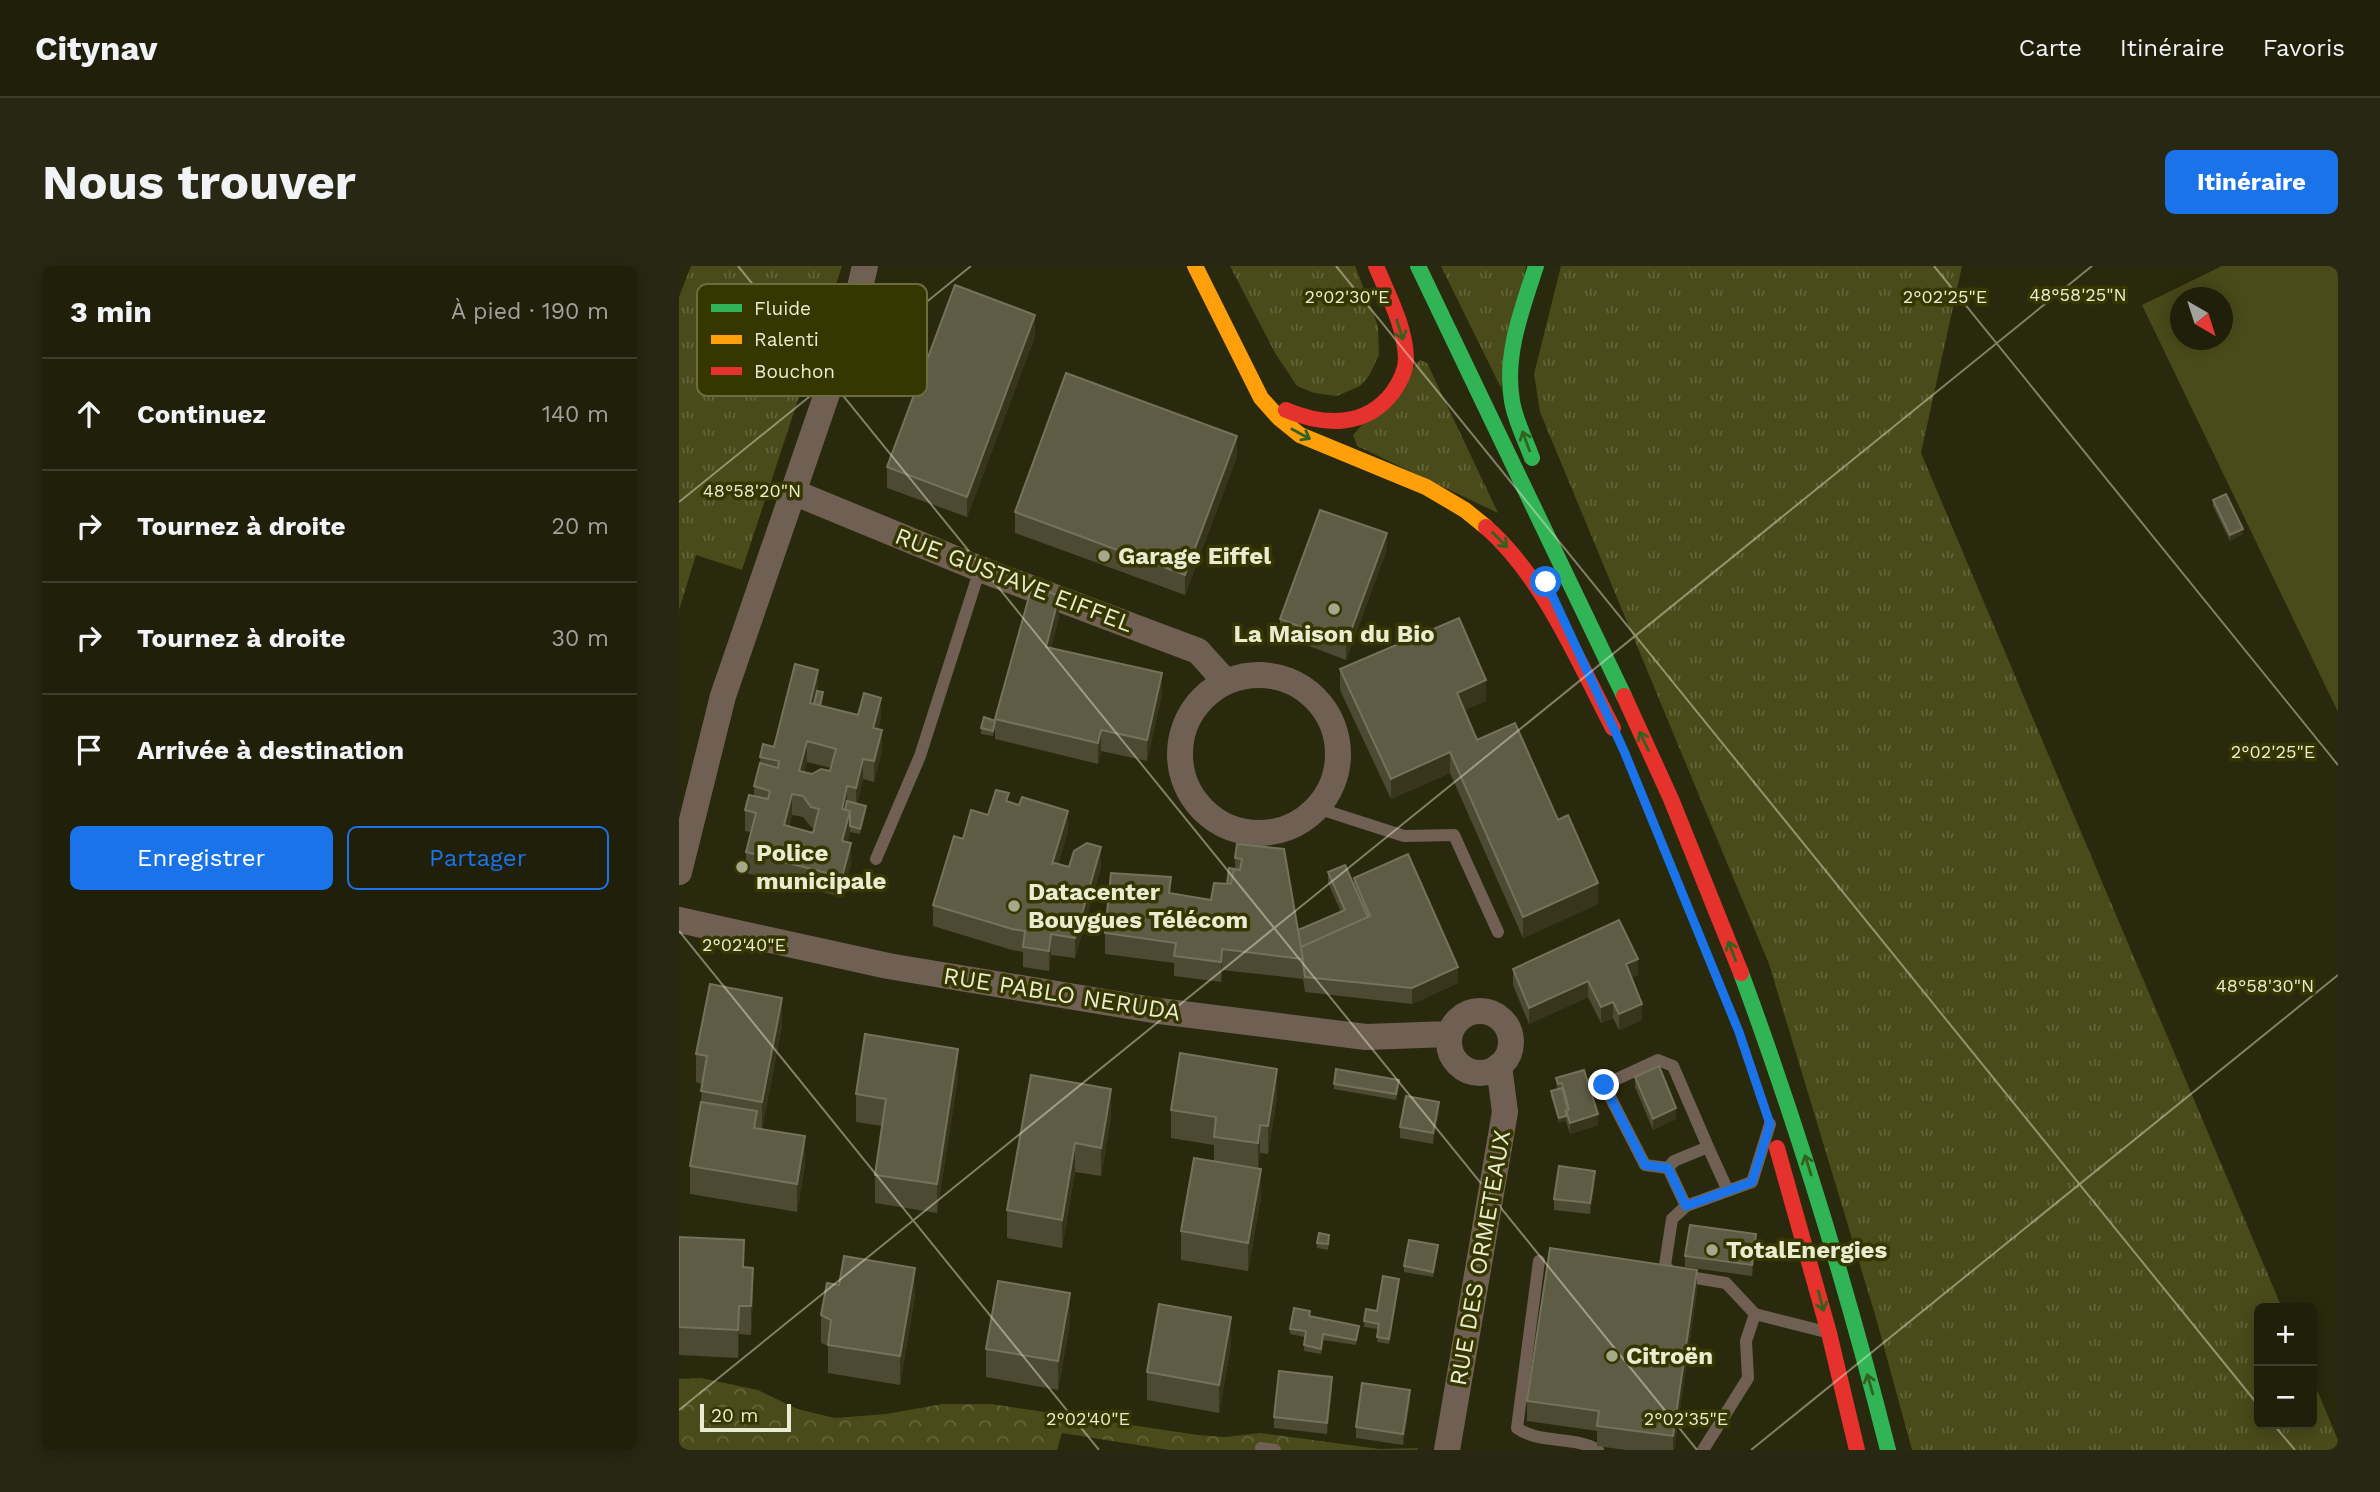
<!DOCTYPE html>
<html lang="fr">
<meta charset="utf-8">
<style>
:root{--surface:#1f1f0a;--page:#272713;--text:#f1f3f6;--muted:#a1a29c;--line:#3c3d2b;--accent:#1a73e8}
body{margin:0;font-family:"Work Sans",sans-serif;background:var(--page);color:var(--text)}
.controls{position:absolute;right:21px;bottom:21px;display:grid;overflow:hidden;border-radius:10px;box-shadow:0 4px 18px #0003}
.controls button{width:63px;height:63px;display:grid;place-items:center;padding:0;border:0;border-bottom:2px solid var(--line);background:var(--surface);color:var(--text);font:35px sans-serif}
.compass{position:absolute;left:1491px;top:21px;width:63px;height:63px;border-radius:50%;background:var(--surface);box-shadow:0 4px 18px #0003;rotate:141deg}
.scale{position:absolute;left:21px;bottom:18px;width:91px;box-sizing:border-box;padding-left:7px;border:4px solid #eaecd1;border-top:0;font-size:19px;line-height:24px;white-space:nowrap;color:#eaecd1;-webkit-text-stroke:5px #353600;paint-order:stroke}
.stop{position:absolute;width:21px;height:21px;margin:-16px;border:5px solid #1a73e8;border-radius:50%;background:#fff}
.stop.end{background:#1a73e8;border-color:#fff;box-shadow:0 2px 7px #0008}
.list{margin:0;padding:0;list-style:none}
h2{display:flex;justify-content:space-between;align-items:center;height:91px;margin:0;padding:0 28px;font-size:30px}
h2 small{font-size:23px;font-weight:400;color:var(--muted)}
.list li{display:grid;grid-template-columns:46px 1fr auto;gap:21px;align-items:center;box-sizing:border-box;height:112px;padding:0 28px;border-top:2px solid var(--line)}
.list b{display:block;font-size:26px;white-space:nowrap}
.list em{font-size:23px;font-style:normal;color:var(--muted)}
.actions{display:flex;gap:14px;padding:21px 28px}
.actions a{flex:1;padding:16px 0;border:2px solid var(--accent);border-radius:10px;text-align:center;font-size:24px;color:var(--accent)}
.actions .main{background:var(--accent);color:#fff}
.icon{flex:none;width:38px;height:38px;fill:none;stroke:currentColor;stroke-width:2;stroke-linecap:round;stroke-linejoin:round}
.map{position:relative;flex:none;width:1659px;height:1184px;overflow:hidden;border-radius:10px}
header{display:flex;align-items:center;gap:42px;box-sizing:border-box;height:98px;padding:0 35px;background:var(--surface);border-bottom:2px solid var(--line)}
header strong{font-size:33px}
nav{display:flex;gap:38px;margin-inline-start:auto;font-size:24px}
.intro{display:flex;align-items:center;justify-content:space-between;box-sizing:border-box;height:168px;padding:0 42px}
h1{margin:0;font-size:49px}
.button{padding:18px 32px;border-radius:10px;background:var(--accent);color:#fff;font-size:24px;font-weight:700}
main{display:flex;gap:42px;padding:0 42px}
aside{flex:1;background:var(--surface);border-radius:10px;box-shadow:0 4px 18px #0003}
.map>svg:first-child{display:block}
</style>
<header>
<strong>Citynav</strong>
<nav><a>Carte</a><a>Itinéraire</a><a>Favoris</a></nav>
</header>
<div class="intro"><h1>Nous trouver</h1><a class="button">Itinéraire</a></div>
<main>
<aside>
<h2>3 min<small>À pied · 190 m</small></h2>
<ul class="list">
<li><svg class="icon" aria-label="ahead" viewBox="0 0 24 24"><path d="M12 20V5M6 11l6-6 6 6"/></svg><div><b>Continuez</b></div><em>140 m</em></li>
<li><svg class="icon" aria-label="right" viewBox="0 0 24 24"><path d="M7 20v-9h11M14 6l5 5-5 5"/></svg><div><b>Tournez à droite</b></div><em>20 m</em></li>
<li><svg class="icon" aria-label="right" viewBox="0 0 24 24"><path d="M7 20v-9h11M14 6l5 5-5 5"/></svg><div><b>Tournez à droite</b></div><em>30 m</em></li>
<li><svg class="icon" aria-label="arrive" viewBox="0 0 24 24"><path d="M6 21V4h12l-3 4 3 4H6"/></svg><div><b>Arrivée à destination</b></div></li>
</ul>
<div class="actions"><a class="main">Enregistrer</a><a>Partager</a></div>
</aside>
<div class="map">
<svg width="1659" height="1184" viewBox="0 0 1659 1184">
<defs>
<pattern id="grass-tufts" width="24" height="20" patternUnits="userSpaceOnUse" patternTransform="scale(1.75)"><rect width="24" height="20" fill="#494b1a"/><path d="M3 7l-1-3M5 7V3M7 7l1-3M15 17l-1-3M17 17v-4M19 17l1-3" fill="none" stroke="#63653a"/></pattern>
<pattern id="park-crowns" width="20" height="18" patternUnits="userSpaceOnUse" patternTransform="scale(1.75)"><rect width="20" height="18" fill="#494b1a"/><path d="M2 6a3 3 0 1 1 6 0M12 15a3 3 0 1 1 6 0" fill="none" stroke="#63653a"/></pattern>
</defs>
<rect width="100%" height="100%" fill="#29290d"/>
<path fill="url(#grass-tufts)" d="M12,0H163L63,304L17,289L0,344V31Z
M551,0H676L699,60L700,89L690,110L681,120L658,130L635,127L618,120L596,87Z
M762,0H847L822,122Z
M882,0H1283L1242,187L1603,1042H1580V1158H1633V1112L1659,1174V1184H1233L1197,1052L1090,698L861,146L855,108Z
M741,94L748,97L819,247L678,180L674,169Z"/>
<path fill="url(#park-crowns)" d="M22,1112L79,1124L118,1143L156,1152L207,1148L264,1138H312L519,1169L546,1171L581,1167L701,1183L739,1182L738,1184H490L383,1167L378,1184H0V1113Z"/>
<path fill="#494b1a" fill-rule="evenodd" d="M1543,0H1659V446L1463,39ZM1502,32H1544V74H1502Z"/>
<g fill="none" stroke-linecap="round" stroke-linejoin="round">
<path stroke="#706054" stroke-width="12" d="M638,542L725,570L775,569L819,666
M197,593L241,490L301,303
M1091,858L1073,916L1007,940L993,953L986,999L993,1008L1047,1017L1076,1048L1143,1065
M989,902L966,899L925,819L979,794L994,800L1029,881
M1007,940L989,902L995,895L1029,881L1049,925
M860,995L838,1162C862,1179 894,1169 919,1184
M582,1182L596,1184
M1024,1184L1069,1112L1067,1075L1076,1048"/>
<path stroke="#706054" stroke-width="26" d="M114,226L301,303L519,385L547,416
M501 488a79 79 0 1 1 158 0a79 79 0 1 1-158 0Z
M0,606L44,430L173,55L186,0
M0,654L209,700L480,745L687,771L770,768
M770 776a31 31 0 1 1 62 0a31 31 0 1 1-62 0Z
M768,1184L826,846L820,800"/>
<path stroke="#30b455" stroke-width="16" d="M739,0L945,430
M853,192C846,173 836,154 833,135C825,89 843,43 857,0
M1062,707C1120,864 1168,1022 1209,1184"/>
<path stroke="#ff9f0a" stroke-width="16" d="M516,0L582,132L600,152L621,169L747,221L786,244L807,261"/>
<path stroke="#e5322d" stroke-width="16" d="M607,144C645,160 687,162 714,126C721,116 727,104 727,92C726,60 709,29 697,0
M807,261C864,311 899,395 934,462
M945,430L992,533L1062,707
M1098,882L1150,1067L1178,1184"/>
</g>
<path fill="#4d4a34" fill-rule="evenodd" d="M356,70L288,251L208,222V201Z
M558,190L506,329L336,267V246Z
M1534,234L1564,268L1551,275L1534,240Z
M708,283L667,394L601,369V353Z
M380,350L372,382L483,428L468,495L422,485L419,498L316,473V461L314,470L302,468V462L316,455V453Z
M661,403L807,435L785,444L798,474L879,554L919,638L844,672L771,507L712,533L661,424Z
M139,425L144,432L142,440L179,449L202,452L199,463L203,485L195,516L184,513L178,538L187,546L181,568L171,566L168,576L172,598L163,631L67,607V586L72,566L66,565V544L75,530V520L81,498V491L95,481ZM128,496L152,502L151,505L133,508L125,506ZM113,549L124,551L132,561L135,562L134,567L110,561Z
M330,536L389,565L379,598L390,601H422L396,692L372,689L370,705L344,701V686L333,684L254,660V639L309,549Z
M558,578L619,664L662,646L649,617V606L675,618V612L779,717L733,738L626,726L624,713L543,704L542,716L495,710V697L426,688V667L492,627L532,634L548,618L556,603V592Z
M834,703L959,709L952,712L963,754L940,764L934,752L922,757L909,731L850,758L834,719Z
M103,760L83,863L126,899L118,946L11,928V900L22,838L23,818L17,816V788Z
M279,811L258,947L196,937V909L203,860L177,856V828Z
M956,811L997,853L974,864L956,821Z
M877,812L919,859L891,868L887,855L880,857L872,830V825L878,823Z
M655,818L720,820L717,834L655,823Z
M432,823V851L422,910L396,906L383,982L328,972V944Z
M598,831L589,888L581,887L579,903L582,931L569,1005L502,994V965L535,895V879L492,872V844Z
M760,847L754,878L721,872V861Z
M916,916L911,948L875,944V933Z
M0,971L65,1001L74,1030L72,1069L60,1068L59,1092L0,1089Z
M650,975L649,984L638,982V977Z
M1077,979L1073,1010L1006,1001V990Z
M759,984L754,1011L725,1006V1000Z
M720,1018L710,1078L698,1076L699,1063L685,1061V1055L698,1045Z
M1018,1025L995,1184H947L918,1180V1165L848,1155V1135Z
M236,1030L221,1119L149,1107V1080L142,1077V1049Z
M631,1050L680,1065L677,1079L644,1074L642,1088L625,1085L626,1071L611,1068V1063Z
M391,1056L379,1124L307,1111V1083Z
M552,1079L540,1147L468,1134V1106Z
M653,1122L648,1168L595,1162V1151Z
M731,1134L724,1179L677,1172V1161Z"/>
<path fill="#37361d" d="M356,49V70L288,251V231Z
M558,170V190L506,329V309Z
M1564,263V268L1551,275V269Z
M708,267V283L667,394V378Z
M380,330V350L367,402V381Z
M139,404V424L132,452L131,437Z
M483,407V428L468,495V474Z
M807,414V435L778,448V427Z
M202,432V452L194,482V462Z
M203,464V485L195,516V495Z
M422,464V485L419,498V477Z
M128,475V496L120,526V505Z
M771,486V507L712,533V513Z
M184,493V513L177,543V522Z
M168,520V541L164,558L163,543Z
M113,528V549L105,580V559Z
M187,540V546L181,568V563Z
M171,545V565L163,596V575Z
M389,545V565L373,619V598Z
M172,577V598L163,631V611Z
M422,581V601L396,692V672Z
M919,617V638L844,672V651Z
M372,668V689L370,705V685Z
M543,683V704L542,716V696Z
M959,693V709L947,714V698Z
M779,701V717L733,738V722Z
M909,715V731L850,758V742Z
M103,732V760L83,864V836Z
M934,736V752L922,757V741Z
M963,738V754L940,764V748Z
M279,783V811L258,947V918Z
M598,803V831L589,888V860Z
M432,823V851L422,910V882Z
M760,836V847L754,878V867Z
M997,842V853L974,864V853Z
M919,848V859L891,868V857Z
M887,850V855L880,857V852Z
M581,859V887L579,906V877Z
M126,870V899L118,946V918Z
M396,877V906L383,982V954Z
M582,903V931L569,1005V977Z
M916,905V916L911,948V937Z
M1077,968V979L1073,1010V999Z
M74,1002V1030L72,1069V1040Z
M236,1002V1030L221,1119V1090Z
M1018,1004V1025L995,1184H994V1170Z
M720,1013V1018L710,1078V1073Z
M391,1027V1056L379,1124V1095Z
M60,1040V1068L59,1092V1064Z
M552,1051V1079L540,1147V1119Z
M653,1111V1122L648,1168V1157Z
M731,1124V1134L724,1179V1168Z"/>
<path fill="#5e5c45" stroke="#74725b" stroke-width="2" fill-rule="evenodd" d="M276,19L356,49L288,231L208,201Z
M387,107L558,170L506,309L336,246Z
M1547,228L1564,263L1551,269L1534,234Z
M641,244L708,267L667,378L601,353Z
M353,320L380,330L367,381L483,407L468,474L422,464L419,477L316,453Z
M780,352L807,414L778,427L798,474L836,457L879,554L889,549L919,617L844,651L771,486L712,513L661,403Z
M116,398L139,404L131,437L179,449L185,427L202,432L194,462L203,464L195,495L184,493L177,522L168,520L163,543L171,545L163,575L172,577L163,611L67,586L77,547L66,544L70,529L89,533L91,525L75,520L81,497L99,502L100,495L81,491L84,478L95,481ZM128,475L157,483L151,505L142,503L133,508L120,505ZM113,528L124,530L132,541L140,543L134,567L105,559Z
M138,425L144,426L141,439L135,438Z
M305,451L316,455L314,465L302,462Z
M317,524L330,527L327,535L340,539L343,531L389,545L373,598L376,597L390,601L395,585L408,577L422,581L396,672L372,668L370,685L344,681L346,665L333,663L254,639L275,570L284,573L292,544L309,549Z
M168,535L187,540L181,563L171,560V545L166,544Z
M558,578L605,583L624,693L543,683L542,696L495,690L497,677L426,667L432,607L492,611L490,627L532,634L535,617L552,618L555,603L561,604L563,593L556,592Z
M729,588L779,701L733,722L626,711L622,681L691,650L675,612Z
M666,599L689,651L622,681L619,664L666,644L649,606Z
M550,602L556,603H555L552,618H548Z
M940,654L959,693L947,698L963,738L940,748L934,736L922,741L909,715L850,742L834,703Z
M31,718L103,732L83,836L22,825L28,790L17,788Z
M186,768L279,783L258,918L196,909L207,833L177,828Z
M501,787L598,803L589,860L581,859L579,877L535,871L537,851L492,844Z
M980,800L997,842L974,853L956,811Z
M657,803L720,814L717,828L655,818Z
M905,804L919,848L891,857L887,844L890,843L883,817L879,818L877,812Z
M352,809L432,823L422,882L396,877L383,954L328,944Z
M883,822L889,844H887V850L880,852L872,825Z
M727,830L760,836L754,867L721,861Z
M22,836L78,845L75,862L126,870L118,918L11,900Z
M515,892L582,903L569,977L502,965Z
M880,900L916,905L911,937L875,933Z
M1011,959L1077,968L1073,999L1006,990Z
M640,967L650,969L649,978L638,977Z
M0,971L65,974L64,1001L74,1002L72,1040H60L59,1064L0,1061Z
M730,974L759,979L754,1006L725,1000Z
M871,982L1018,1004L994,1170L918,1160L920,1145L848,1135Z
M165,990L236,1002L221,1090L149,1079L152,1054L142,1049L148,1017L160,1019Z
M704,1010L720,1013L710,1073L698,1071L700,1058L685,1055L687,1043L698,1045Z
M319,1015L391,1027L379,1095L307,1083Z
M480,1038L552,1051L540,1119L468,1106Z
M615,1042L631,1045L630,1050L680,1060L677,1074L644,1068L642,1083L625,1079L627,1065L611,1063Z
M600,1105L653,1111L648,1157L595,1151Z
M683,1117L731,1124L724,1168L677,1161Z"/>
<defs><path id="oneway-shaft" d="M-6 0H5M1.5-3L5.5 0L1.5 3" fill="none" stroke-width="1.6" stroke-linecap="round" stroke-linejoin="round" transform="scale(1.75)"/></defs>
<g stroke="#33621e">
<use href="#oneway-shaft" transform="translate(721 64) rotate(72)"/>
<use href="#oneway-shaft" transform="translate(622 168) rotate(29)"/>
<use href="#oneway-shaft" transform="translate(847 175) rotate(-110)"/>
<use href="#oneway-shaft" transform="translate(821 274) rotate(45)"/>
<use href="#oneway-shaft" transform="translate(965 475) rotate(-115)"/>
<use href="#oneway-shaft" transform="translate(1053 685) rotate(-111)"/>
<use href="#oneway-shaft" transform="translate(1129 899) rotate(-108)"/>
<use href="#oneway-shaft" transform="translate(1142 1035) rotate(75)"/>
<use href="#oneway-shaft" transform="translate(1191 1118) rotate(-106)"/>
</g>
<g fill="none" stroke-linecap="round" stroke-linejoin="round">
<path stroke="#1a73e8" stroke-width="9" d="M867,316L945,485L1060,766L1091,858L1073,916L1007,940L989,902L966,899L925,819"/>
</g>
<path fill="none" stroke="#eaecd1" stroke-width="2" stroke-opacity="0.45" d="M59,0L1018,1184M657,0L1580,1140M1255,0L1659,499M0,236L292,0M0,665L420,1184M0,1144L1413,0M1594,1158L1616,1184M1072,1184L1659,709"/>
<g fill="#a6a88c" stroke="#353600" stroke-width="2.5">
<circle cx="425" cy="290" r="7"/>
<circle cx="655" cy="343" r="7"/>
<circle cx="63" cy="601" r="7"/>
<circle cx="335" cy="640" r="7"/>
<circle cx="1033" cy="984" r="7"/>
<circle cx="933" cy="1090" r="7"/>
</g>
<g text-anchor="middle" dominant-baseline="central" stroke-width="7" stroke-linejoin="round" paint-order="stroke">
<g font-size="24" font-weight="bold" fill="#eaecd1" stroke="#353600" text-anchor="start">
<text x="439" y="290">Garage Eiffel</text>
<text x="655" y="368" text-anchor="middle">La Maison du Bio</text>
<text x="77" y="587">Police<tspan x="77" dy="28">municipale</tspan></text>
<text x="349" y="626">Datacenter<tspan x="349" dy="28">Bouygues Télécom</tspan></text>
<text x="1047" y="984">TotalEnergies</text>
<text x="947" y="1090">Citroën</text>
</g>
<g font-size="24" fill="#eaecd1" stroke="#353600">
<text transform="translate(335 314) rotate(21)">RUE GUSTAVE EIFFEL</text>
<text transform="translate(383 728) rotate(9)">RUE PABLO NERUDA</text>
<text transform="translate(801 992) rotate(-80)">RUE DES ORMETEAUX</text>
</g>
</g>
<rect x="18" y="18" width="230" height="112" rx="10" fill="#353600" stroke="#6b6d3f" stroke-width="2"/>
<rect x="32" y="38" width="31" height="8" fill="#30b455"/>
<rect x="32" y="69" width="31" height="9" fill="#ff9f0a"/>
<rect x="32" y="101" width="31" height="8" fill="#e5322d"/>
<g font-size="19" fill="#eaecd1">
<text x="75" y="49">Fluide</text>
<text x="75" y="80">Ralenti</text>
<text x="75" y="112">Bouchon</text>
</g>
<g font-size="18" text-anchor="middle" fill="#eaecd1" stroke="#353600" stroke-width="7" stroke-linejoin="round" paint-order="stroke">
<text x="1399" y="35">48°58'25"N</text>
<text x="668" y="37">2°02'30"E</text>
<text x="1266" y="37">2°02'25"E</text>
<text x="73" y="231">48°58'20"N</text>
<text x="1594" y="492">2°02'25"E</text>
<text x="65" y="685">2°02'40"E</text>
<text x="1586" y="726">48°58'30"N</text>
<text x="409" y="1159">2°02'40"E</text>
<text x="1007" y="1159">2°02'35"E</text>
</g>
</svg>
<div class="controls">
<button>+</button>
<button>−</button>
</div>
<svg class="compass" viewBox="-18 -18 36 36"><path d="M0-13l5 13h-10z" fill="#e53935"/><path d="M0 13l5-13h-10z" fill="#a1a29c"/></svg>
<div class="scale">20 m</div>
<div class="stop" style="left:867px;top:316px"></div>
<div class="stop end" style="left:925px;top:819px"></div>
</div>
</main>
